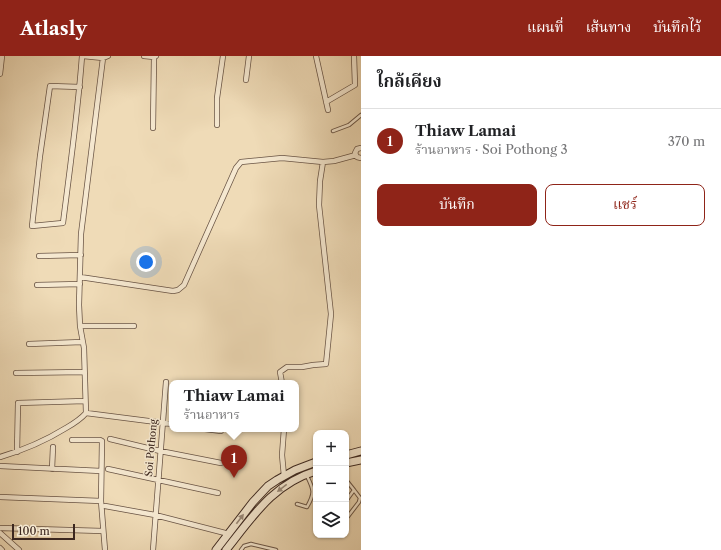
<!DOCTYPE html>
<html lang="th">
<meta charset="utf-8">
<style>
:root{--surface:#fff;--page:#f2f2f2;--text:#202124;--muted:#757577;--line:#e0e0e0;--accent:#8f2418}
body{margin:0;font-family:"Libre Caslon Text","Noto Serif Thai",serif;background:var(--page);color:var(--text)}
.controls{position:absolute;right:12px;bottom:12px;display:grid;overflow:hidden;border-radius:8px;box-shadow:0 1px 3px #0004}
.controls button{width:36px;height:36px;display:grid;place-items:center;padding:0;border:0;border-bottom:1px solid var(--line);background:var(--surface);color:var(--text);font:20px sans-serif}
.scale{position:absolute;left:12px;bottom:10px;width:63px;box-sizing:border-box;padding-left:4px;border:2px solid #3c271f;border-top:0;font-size:11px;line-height:14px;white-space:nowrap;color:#3c271f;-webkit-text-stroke:3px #f5e8d0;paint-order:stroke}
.you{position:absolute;left:146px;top:206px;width:14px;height:14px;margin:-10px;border:3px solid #fff;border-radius:50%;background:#1a73e8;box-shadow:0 0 0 6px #1a73e833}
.badge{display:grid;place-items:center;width:26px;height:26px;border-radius:50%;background:var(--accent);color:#fff;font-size:13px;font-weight:700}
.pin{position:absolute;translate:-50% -33px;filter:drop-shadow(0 1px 2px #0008)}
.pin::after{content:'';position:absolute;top:21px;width:14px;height:12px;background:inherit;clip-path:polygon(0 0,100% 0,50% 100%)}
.popup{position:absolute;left:169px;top:324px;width:130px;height:52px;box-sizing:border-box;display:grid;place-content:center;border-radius:8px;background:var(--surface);filter:drop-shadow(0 1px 3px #0005);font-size:13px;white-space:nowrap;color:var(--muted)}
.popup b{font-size:15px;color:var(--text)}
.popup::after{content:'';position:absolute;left:50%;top:100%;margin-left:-8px;border:8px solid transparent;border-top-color:var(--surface)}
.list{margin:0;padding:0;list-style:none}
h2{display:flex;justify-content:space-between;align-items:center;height:52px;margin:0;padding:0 16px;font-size:17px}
h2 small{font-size:13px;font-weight:400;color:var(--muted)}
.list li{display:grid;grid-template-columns:26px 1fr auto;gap:12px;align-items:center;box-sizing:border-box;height:64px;padding:0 16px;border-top:1px solid var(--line)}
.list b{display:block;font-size:15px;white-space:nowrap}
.list p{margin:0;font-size:13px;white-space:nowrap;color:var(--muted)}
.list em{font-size:13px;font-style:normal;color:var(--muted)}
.actions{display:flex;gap:8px;padding:12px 16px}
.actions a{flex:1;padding:9px 0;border:1px solid var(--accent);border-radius:8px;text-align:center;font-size:14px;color:var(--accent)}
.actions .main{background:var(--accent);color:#fff}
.icon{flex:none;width:22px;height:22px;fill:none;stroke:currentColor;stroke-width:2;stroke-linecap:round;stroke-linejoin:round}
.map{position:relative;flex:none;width:361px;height:494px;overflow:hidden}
header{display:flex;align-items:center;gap:24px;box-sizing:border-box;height:56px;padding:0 20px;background:var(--accent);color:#fff}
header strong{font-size:19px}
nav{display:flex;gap:22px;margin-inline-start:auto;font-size:14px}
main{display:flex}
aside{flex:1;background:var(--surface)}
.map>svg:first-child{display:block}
</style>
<header>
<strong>Atlasly</strong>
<nav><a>แผนที่</a><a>เส้นทาง</a><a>บันทึกไว้</a></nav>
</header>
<main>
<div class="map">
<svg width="361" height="494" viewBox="0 0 361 494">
<rect width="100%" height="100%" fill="#efdbb7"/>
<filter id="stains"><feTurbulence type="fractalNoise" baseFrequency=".005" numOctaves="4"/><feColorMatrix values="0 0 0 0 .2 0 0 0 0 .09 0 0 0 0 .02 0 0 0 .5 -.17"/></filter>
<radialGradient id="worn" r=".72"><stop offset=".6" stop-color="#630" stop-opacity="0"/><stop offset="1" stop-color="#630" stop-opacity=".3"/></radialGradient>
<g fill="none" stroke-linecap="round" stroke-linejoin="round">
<g stroke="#695445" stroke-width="4.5">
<path id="service" d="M333,75L349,69L361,59
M346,424L354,434L360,442L359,446L346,463
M346,445L354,434
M297,448L307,451C315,437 314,434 307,420
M241,494L244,490L251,488L276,494"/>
</g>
<g stroke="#695445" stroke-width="6">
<path id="minor" d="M83,0L103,2L108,0
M144,0L154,1
M316,0L328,54
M0,18L2,0
M246,24L249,0
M80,31L50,30L40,100L32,170L63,167C70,111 78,56 82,0
M326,46L355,29L354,0
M217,69V42L223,0
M153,72L154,1L156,0
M361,92L357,93L355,97L357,101L361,102
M323,106L334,105L356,99
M39,200L81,199
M80,221L173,235L178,234L184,229L236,112L241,106L282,102L323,106L320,125L319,149L331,258L326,308L313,309L302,311H287L280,316L282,327
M37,229L80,228
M80,270H134
M29,288L82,286
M16,317L84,316
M86,357L172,368
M205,373L221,375
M110,383L160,395L221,407
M72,384H100L102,385L101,445L105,494
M17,396L18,347L85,345
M0,401C24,394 45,385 66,372C73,368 80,364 86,357L84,292L80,270L79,249L81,178L103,2
M0,410L101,415
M52,413L53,391
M108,413L218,437
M284,420L282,399L284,373
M0,441L101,445
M105,450L155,459L229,478
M0,472L103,475
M0,477L19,494
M0,492L2,494
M153,494L166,326"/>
</g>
<g stroke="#3c271f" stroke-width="9">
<path id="secondary" d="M346,399L361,395
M346,407L361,404
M216,494L253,446L268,430L277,424L295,414L316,406
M226,494C253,460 273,428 316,415"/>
</g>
<use href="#service" stroke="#f5e8d0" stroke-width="2.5"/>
<use href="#minor" stroke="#f5e8d0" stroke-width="4.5"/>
<use href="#secondary" stroke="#f5e8d0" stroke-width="7"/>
</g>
<defs><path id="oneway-solid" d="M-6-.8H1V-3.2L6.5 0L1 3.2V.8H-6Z"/></defs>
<g fill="#988878">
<use href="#oneway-solid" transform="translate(282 432) rotate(142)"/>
<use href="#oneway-solid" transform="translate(240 463) rotate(-53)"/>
</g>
<g text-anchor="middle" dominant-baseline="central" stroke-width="3" stroke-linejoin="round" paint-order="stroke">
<g font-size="10" fill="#3c271f" stroke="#f5e8d0">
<text transform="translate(151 392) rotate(-85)">Soi Pothong</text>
</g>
</g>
<rect width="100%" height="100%" filter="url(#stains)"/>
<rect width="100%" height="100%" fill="url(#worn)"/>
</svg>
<div class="controls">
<button>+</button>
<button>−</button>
<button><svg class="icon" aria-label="layers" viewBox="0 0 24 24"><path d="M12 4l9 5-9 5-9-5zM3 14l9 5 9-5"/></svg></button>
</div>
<div class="scale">100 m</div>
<div class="you"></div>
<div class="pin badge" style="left:234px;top:422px">1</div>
<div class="popup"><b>Thiaw Lamai</b>ร้านอาหาร</div>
</div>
<aside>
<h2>ใกล้เคียง<small></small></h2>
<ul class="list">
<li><span class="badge">1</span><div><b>Thiaw Lamai</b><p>ร้านอาหาร · Soi Pothong 3</p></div><em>370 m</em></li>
</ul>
<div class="actions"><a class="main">บันทึก</a><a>แชร์</a></div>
</aside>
</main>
